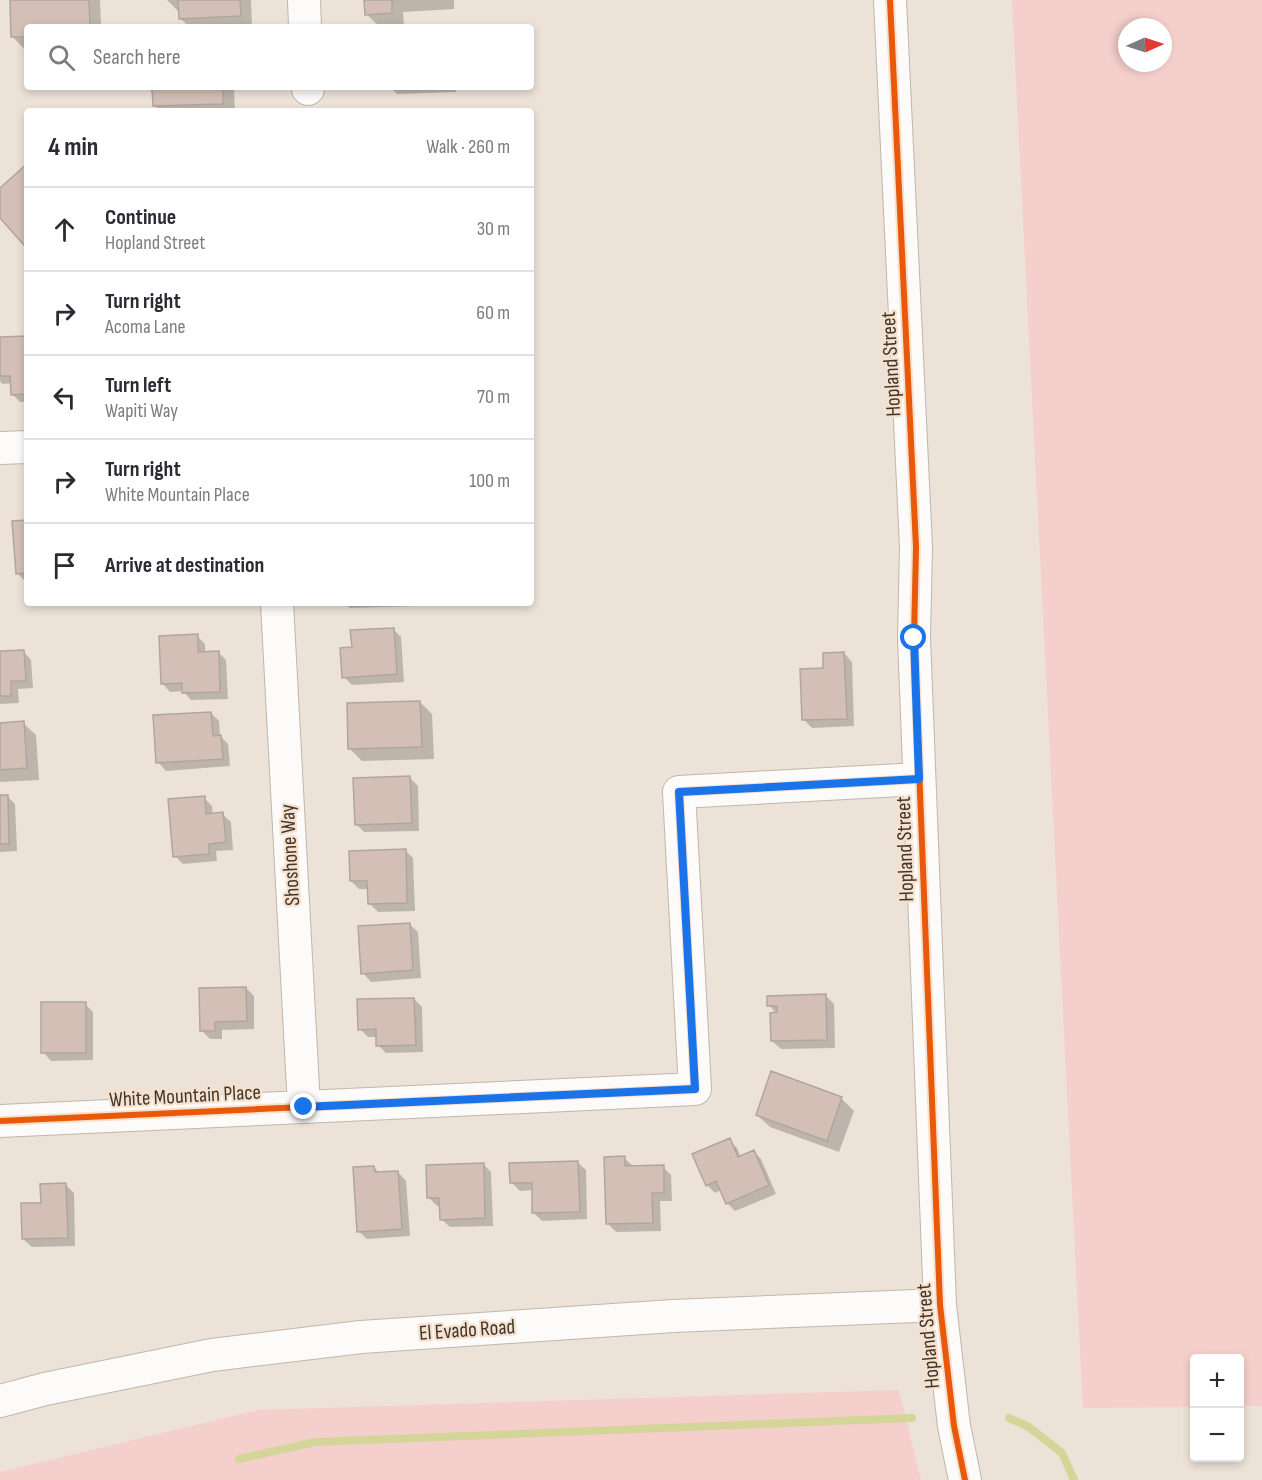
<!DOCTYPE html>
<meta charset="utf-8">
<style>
:root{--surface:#fff;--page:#f7f7f7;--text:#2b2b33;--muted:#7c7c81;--line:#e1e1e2}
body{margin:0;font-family:"Sofia Sans Condensed",sans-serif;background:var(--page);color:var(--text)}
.controls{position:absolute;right:18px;bottom:18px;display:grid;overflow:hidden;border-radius:6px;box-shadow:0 3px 9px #0003}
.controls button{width:54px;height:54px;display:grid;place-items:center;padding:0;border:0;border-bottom:2px solid var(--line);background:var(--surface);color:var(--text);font:30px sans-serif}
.compass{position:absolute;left:1118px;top:18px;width:54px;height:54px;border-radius:50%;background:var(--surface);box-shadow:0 3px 9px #0003;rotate:87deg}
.stop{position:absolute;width:18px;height:18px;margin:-14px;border:4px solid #1a73e8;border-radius:50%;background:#fff}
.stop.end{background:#1a73e8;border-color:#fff;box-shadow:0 2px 6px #0008}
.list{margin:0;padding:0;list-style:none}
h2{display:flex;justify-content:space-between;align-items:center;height:78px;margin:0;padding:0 24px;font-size:26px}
h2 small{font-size:20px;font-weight:400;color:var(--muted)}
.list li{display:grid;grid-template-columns:39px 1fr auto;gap:18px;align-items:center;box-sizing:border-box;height:84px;padding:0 24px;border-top:2px solid var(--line)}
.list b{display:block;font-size:22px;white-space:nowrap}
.list p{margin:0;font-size:20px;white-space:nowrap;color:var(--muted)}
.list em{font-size:20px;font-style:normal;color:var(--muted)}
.icon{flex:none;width:33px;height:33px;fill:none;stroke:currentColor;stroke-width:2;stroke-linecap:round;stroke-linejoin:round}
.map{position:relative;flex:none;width:1262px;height:1480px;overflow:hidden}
.search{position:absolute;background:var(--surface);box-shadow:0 3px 9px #0003;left:24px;top:24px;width:510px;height:66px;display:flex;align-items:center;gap:15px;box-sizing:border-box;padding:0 21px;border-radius:6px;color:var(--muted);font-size:22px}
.panel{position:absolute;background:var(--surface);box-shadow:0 3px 9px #0003;left:24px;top:108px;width:510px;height:498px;border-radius:6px}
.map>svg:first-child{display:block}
</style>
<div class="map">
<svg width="1262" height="1480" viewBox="0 0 1262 1480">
<rect width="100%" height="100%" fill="#ede2d7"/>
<path fill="#f5cfcb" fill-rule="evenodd" d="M1012,0H1262V1406H1240V1358H1194V1407L1083,1408ZM1127,27H1163V63H1127Z
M899,1390L921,1480H0V1472L258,1410Z"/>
<path fill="#0003" d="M11,0H100L101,27H27V49H24L12,36Z
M167,0H251L252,27H189L181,19L180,10L178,11Z
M365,0H454V9L403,12L404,25L379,26L366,14Z
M148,87H232L234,89L235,111H160L155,106L154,95Z
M390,87H456V92L397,94Z
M27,338V402H20L12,394V383L2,384L0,381V339Z
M27,522V581H25L17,573Z
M344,603H417V606L350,608Z
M393,629L401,637L404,682L352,685L344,677Z
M197,636L205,644V653L218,652L226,660L228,699L191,700L183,691L170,692L162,683Z
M23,651L31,660L33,688L18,689L19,703L0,704V653Z
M844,653L852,662L854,726L812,728L804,720L824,669Z
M420,702L432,714L434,759L362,761L350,749Z
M211,713L219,721L220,736L228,744L230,766L166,771L158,762Z
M23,723L36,735L39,780L0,782V724Z
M410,778L418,786L419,831L364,832L356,824Z
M0,796H7L15,804L17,851L0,852Z
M204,798L212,806L213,815L222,814L231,822L233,850L216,851L217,861L183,864L175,856Z
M405,850L413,858L415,911L378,912L370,904L369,889H359L351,881Z
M409,924L418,932L421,978L371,982L363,973Z
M246,988L254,996V1029L222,1030V1039H210L202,1031Z
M826,996L834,1004L835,1048L781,1049L772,1041L777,1014L769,1005Z
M414,999L422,1007L423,1052L386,1053L378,1045L377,1037H368L360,1029Z
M85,1004L93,1012V1060L51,1061L43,1052Z
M841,1098L854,1111L839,1152L770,1127L757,1115Z
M729,1140L737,1148L741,1157L753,1151L761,1159L776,1194L735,1211L727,1203L721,1190L715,1193L707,1185Z
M624,1158L633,1166L663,1167L671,1175L672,1201H660L661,1231L616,1232L608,1224Z
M577,1162L586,1170L587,1219L542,1221L534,1213L533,1190L520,1191L512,1183Z
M483,1164L491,1172L493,1226L450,1227L441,1219V1206H437L429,1198Z
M374,1167L380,1174L398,1172L406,1181L410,1236L367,1239L358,1231Z
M66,1185L74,1193L75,1246L32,1247L23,1239Z"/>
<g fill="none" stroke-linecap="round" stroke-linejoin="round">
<path stroke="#d4d599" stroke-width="8" d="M1009,1418L1029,1427L1062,1453L1074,1480
M239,1459L315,1442L912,1418"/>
</g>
<path fill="#d3bfb5" stroke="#b0a69f" stroke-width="1.5" d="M10,0H89L90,27H27V37H11Z
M178,0H240L241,16L179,19Z
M364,0H397H392V13L365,15Z
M146,87H223V104L153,106L152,89H146Z
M27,164V243L24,245L0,218V188Z
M27,336V394L11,395L10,376H0V337Z
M27,520V573L16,574L12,521Z
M394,628L397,674L342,678L340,648L352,647L350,630Z
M198,634V652L219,651L220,692L182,693V683L161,684L159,636Z
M24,650L26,681H11V696H0V651Z
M844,652L847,719L802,720L800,669L823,668V653Z
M420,701L422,747L348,749L347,703Z
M211,712L213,736L221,735L223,759L156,763L153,715Z
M24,721L27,768L0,770V723Z
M410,776L412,823L355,825L353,778Z
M0,795H8L9,844H0Z
M205,796L206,814L223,812L226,842L209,844V854L173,857L168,799Z
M406,849L407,903L368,904L367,881H350L349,851Z
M410,923L413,970L361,974L358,926Z
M246,987L247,1021L215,1022V1031H200L199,988Z
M826,994L827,1040L771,1041L770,1013L777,1012V1006H767V996Z
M414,998L416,1045L376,1046V1029L358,1030L357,999Z
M41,1002H86V1053H41Z
M771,1071L842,1097L827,1141L756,1115Z
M730,1138L738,1157L754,1150L769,1185L726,1204L716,1181L706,1186L692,1154Z
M625,1156V1166L664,1165V1193H652L653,1223L606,1224L604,1157Z
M578,1161L580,1212L532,1213V1183H510L509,1163Z
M484,1163L485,1218L440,1220L439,1198H427L426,1165Z
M374,1166L375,1172L398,1171L402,1229L357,1232L353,1167Z
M66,1183L68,1238L22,1239L21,1203H41L40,1184Z"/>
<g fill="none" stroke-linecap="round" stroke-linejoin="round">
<g stroke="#bfb6ad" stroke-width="34">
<path id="minor" d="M304,0L305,27
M890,0L916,547L914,638L940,1305L954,1426L965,1480
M308,87V89
M0,448L27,447
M277,603L304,1107
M0,1121L695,1089L679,792L919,779
M0,1401L45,1389L212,1355L361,1337L673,1316L940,1305"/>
</g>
<use href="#minor" stroke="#fcfbf9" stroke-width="32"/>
<g stroke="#f7e1cd" stroke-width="10">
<path id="cycleway" d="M890,0L916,547L914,638L940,1305L954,1426L965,1480
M0,1121L695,1089L679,792L919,779"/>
</g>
<use href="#cycleway" stroke="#e8590c" stroke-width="6"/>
</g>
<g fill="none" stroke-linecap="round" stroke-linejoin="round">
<path stroke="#1a73e8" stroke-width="8" d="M304,1107L695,1089L679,792L919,779L914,638"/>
</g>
<g text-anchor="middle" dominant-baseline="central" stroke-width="4.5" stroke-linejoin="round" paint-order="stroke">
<g font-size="21" fill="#3f372f" stroke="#f7e1cd">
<text transform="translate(891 364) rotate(-93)">Hopland Street</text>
<text transform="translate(905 849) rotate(-92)">Hopland Street</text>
<text transform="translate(290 855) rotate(-93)">Shoshone Way</text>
<text transform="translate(185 1096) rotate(-3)">White Mountain Place</text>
<text transform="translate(467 1330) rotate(-4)">El Evado Road</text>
<text transform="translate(928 1336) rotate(-95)">Hopland Street</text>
</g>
</g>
</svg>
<div class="controls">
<button>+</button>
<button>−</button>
</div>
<svg class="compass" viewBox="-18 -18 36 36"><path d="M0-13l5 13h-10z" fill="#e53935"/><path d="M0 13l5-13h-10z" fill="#7c7c81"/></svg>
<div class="stop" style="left:914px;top:638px"></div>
<div class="stop end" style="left:304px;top:1107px"></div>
<div class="search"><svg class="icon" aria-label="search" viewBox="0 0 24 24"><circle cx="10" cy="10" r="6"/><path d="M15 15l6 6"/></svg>Search here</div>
<section class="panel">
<h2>4 min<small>Walk · 260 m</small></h2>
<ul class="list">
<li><svg class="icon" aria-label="ahead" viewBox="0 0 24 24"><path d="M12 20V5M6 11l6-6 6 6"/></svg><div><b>Continue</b><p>Hopland Street</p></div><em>30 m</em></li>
<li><svg class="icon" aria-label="right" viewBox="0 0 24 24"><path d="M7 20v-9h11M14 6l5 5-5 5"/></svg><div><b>Turn right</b><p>Acoma Lane</p></div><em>60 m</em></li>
<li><svg class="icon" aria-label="left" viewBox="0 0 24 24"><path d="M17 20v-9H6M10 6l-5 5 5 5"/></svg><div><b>Turn left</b><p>Wapiti Way</p></div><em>70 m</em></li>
<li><svg class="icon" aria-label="right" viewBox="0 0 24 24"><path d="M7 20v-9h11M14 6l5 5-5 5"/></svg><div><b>Turn right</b><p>White Mountain Place</p></div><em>100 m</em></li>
<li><svg class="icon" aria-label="arrive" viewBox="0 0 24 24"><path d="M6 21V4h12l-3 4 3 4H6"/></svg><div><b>Arrive at destination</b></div></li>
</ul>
</section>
</div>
